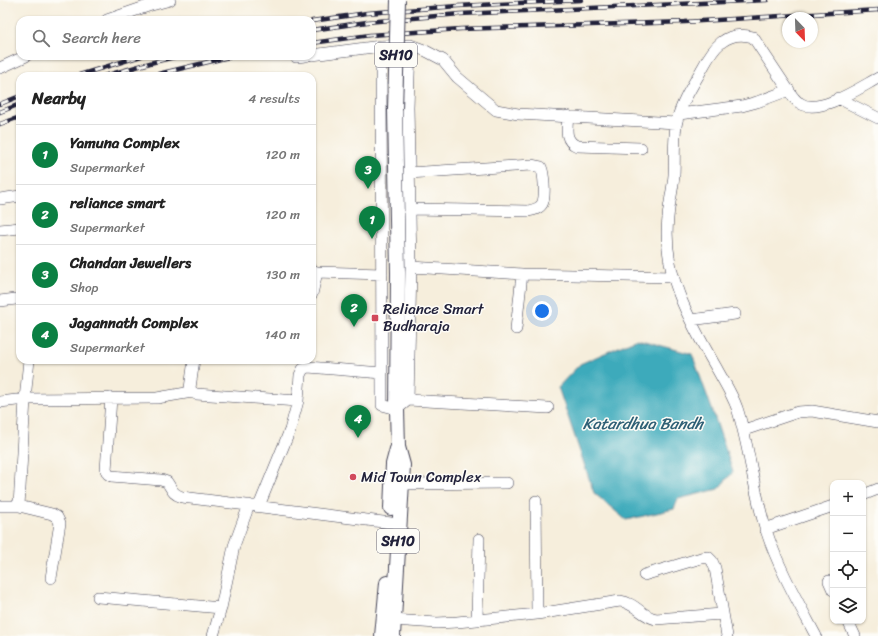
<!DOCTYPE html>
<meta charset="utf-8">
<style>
:root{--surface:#fff;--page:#f2f2f2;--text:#222;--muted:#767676;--line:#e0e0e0;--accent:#0b8043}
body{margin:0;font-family:Sriracha,sans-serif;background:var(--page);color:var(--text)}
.controls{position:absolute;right:12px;bottom:12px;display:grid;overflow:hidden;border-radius:8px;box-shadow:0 1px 3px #0004}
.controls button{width:36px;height:36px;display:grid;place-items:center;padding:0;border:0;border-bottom:1px solid var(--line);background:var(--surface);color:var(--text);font:20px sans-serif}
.compass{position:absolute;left:782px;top:12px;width:36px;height:36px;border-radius:50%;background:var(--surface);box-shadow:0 1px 3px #0004;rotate:157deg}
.you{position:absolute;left:542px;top:311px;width:14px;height:14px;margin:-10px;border:3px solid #fff;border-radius:50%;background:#1a73e8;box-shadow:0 0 0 6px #1a73e833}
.badge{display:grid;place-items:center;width:26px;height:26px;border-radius:50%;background:var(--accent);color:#fff;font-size:13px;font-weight:700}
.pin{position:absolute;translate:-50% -33px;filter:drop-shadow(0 1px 2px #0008)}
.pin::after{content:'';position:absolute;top:21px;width:14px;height:12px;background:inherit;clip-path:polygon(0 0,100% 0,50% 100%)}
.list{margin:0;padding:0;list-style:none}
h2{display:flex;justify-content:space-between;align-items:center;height:52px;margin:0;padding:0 16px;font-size:17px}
h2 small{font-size:13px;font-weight:400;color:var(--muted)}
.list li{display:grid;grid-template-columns:26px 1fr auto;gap:12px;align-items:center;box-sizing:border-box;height:60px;padding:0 16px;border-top:1px solid var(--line)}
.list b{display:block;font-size:15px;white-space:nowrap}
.list p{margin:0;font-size:13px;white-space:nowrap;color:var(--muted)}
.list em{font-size:13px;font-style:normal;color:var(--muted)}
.icon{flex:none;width:22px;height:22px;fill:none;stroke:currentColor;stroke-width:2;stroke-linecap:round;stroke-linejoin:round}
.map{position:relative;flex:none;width:878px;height:636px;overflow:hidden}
.search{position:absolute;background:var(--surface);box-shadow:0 1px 3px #0004;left:16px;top:16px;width:300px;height:44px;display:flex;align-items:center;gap:10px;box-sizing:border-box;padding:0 14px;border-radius:12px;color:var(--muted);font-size:15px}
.panel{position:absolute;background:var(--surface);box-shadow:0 1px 3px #0004;left:16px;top:72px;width:300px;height:292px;border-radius:12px}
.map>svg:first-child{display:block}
</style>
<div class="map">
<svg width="878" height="636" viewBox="0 0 878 636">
<rect width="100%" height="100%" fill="#fdfcf7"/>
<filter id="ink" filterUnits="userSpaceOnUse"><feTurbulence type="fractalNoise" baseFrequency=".025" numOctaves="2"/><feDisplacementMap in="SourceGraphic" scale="8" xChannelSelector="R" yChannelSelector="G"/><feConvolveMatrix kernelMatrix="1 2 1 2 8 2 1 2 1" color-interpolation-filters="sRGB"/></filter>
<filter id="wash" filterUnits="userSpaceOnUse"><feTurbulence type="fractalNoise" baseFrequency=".012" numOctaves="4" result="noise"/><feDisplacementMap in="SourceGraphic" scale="16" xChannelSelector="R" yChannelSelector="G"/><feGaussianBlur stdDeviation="0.9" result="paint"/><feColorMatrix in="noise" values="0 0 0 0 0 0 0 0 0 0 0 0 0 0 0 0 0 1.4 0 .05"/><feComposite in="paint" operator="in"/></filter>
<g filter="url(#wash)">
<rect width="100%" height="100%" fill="#f6eedc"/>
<path fill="#3caabb" stroke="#2f667b" d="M637,339L692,354L712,409L733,472L718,489L678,499L674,509L626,520L594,493L558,387L580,364Z"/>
</g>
<g filter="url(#ink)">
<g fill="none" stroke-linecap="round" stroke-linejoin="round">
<g stroke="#424153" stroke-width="12">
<path id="minor" d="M107,20L148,6L170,0
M410,45L408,107L411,267L408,400L397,409L382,405L381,46Z
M410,45L424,50L443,60L457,77L496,110L518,114L676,123
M312,55L381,46
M296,57L306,56
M0,68L26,56
M838,98L878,118
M679,114L742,106L757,102L789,90
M568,116C567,128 564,141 577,146L641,148
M409,173L531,165L541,167C544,174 546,197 542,204C539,209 533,210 528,211L410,209
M0,199L20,196
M0,230L20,228
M411,267L522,274L674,277
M312,270L317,272L382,274
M312,294L317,272
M0,301L16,299H20
M691,320L735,314
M516,329L522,274
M194,360L190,388L192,392L196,394L298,401
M111,398L106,470L108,474L111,476L161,480L167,482C172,489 172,494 182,497L391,523
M408,400L548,408
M0,402L25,399L157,398L192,392
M744,430L798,412L812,411L878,422
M402,484L507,483
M863,495L878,489
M536,501L537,614
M0,506H19L25,399L29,360
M19,506L52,514L57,517L60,523L51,578
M259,506L290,430L298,401L300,375L303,369L308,367L382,373
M765,529L833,506
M644,575L701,558L708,557L712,561L715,568L727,636
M829,581L833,590
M98,597L221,608
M477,619L479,539
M393,620L437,623L457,622L537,614L620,601C636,603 641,616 656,619L722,614
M848,621L855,636
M213,636L221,608L234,546L249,505
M816,636C798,602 778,567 766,530C753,490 750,448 737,408C732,394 724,382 717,369C703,345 689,320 679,294C670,270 665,244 668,218C669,203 673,189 674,175C675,158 673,137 677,121C681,103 693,85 702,69C713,48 726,29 753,37L793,97C795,99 797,102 800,103C818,116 861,87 878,78"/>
</g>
<g stroke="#424153" stroke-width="16">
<path id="major" d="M391,508L393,464L397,449
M382,636L387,583
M393,636L403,465L398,447L397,409L398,273L395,110"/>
</g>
<use href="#minor" stroke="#fff" stroke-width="11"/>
<use href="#major" stroke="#fff" stroke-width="14"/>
<g stroke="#22223b" stroke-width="4.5">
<path id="rail" d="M312,21L367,13L458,6L581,0
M312,30L367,22L460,14L767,0
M312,43L370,35L461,29L685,22L878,10
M76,76L141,56
M104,76L150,63L178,56
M150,76L233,56
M0,104L20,96
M0,112L20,104
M0,124L20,117"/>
</g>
<use href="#rail" stroke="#fdfcf7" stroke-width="3" stroke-dasharray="9" stroke-linecap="butt"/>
<g stroke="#424153" stroke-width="16" stroke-linecap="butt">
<path id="major-bridge" d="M395,110L398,0"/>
</g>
<use href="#major-bridge" stroke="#fff" stroke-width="14"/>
</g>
</g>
<g fill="#d1495b" stroke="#fdfcf7" stroke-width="1.5">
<rect x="371" y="314" width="8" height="8" rx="2"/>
<circle cx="353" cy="477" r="4"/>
</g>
<g text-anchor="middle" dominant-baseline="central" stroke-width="3" stroke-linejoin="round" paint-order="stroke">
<g fill="#fdfcf7" stroke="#646373" stroke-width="1">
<rect x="375" y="43" width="42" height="24" rx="3"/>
<rect x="377" y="529" width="42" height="24" rx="3"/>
</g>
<g font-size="14" font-weight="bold" fill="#22223b">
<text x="396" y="55">SH10</text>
<text x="398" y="541">SH10</text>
</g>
<g font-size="15" fill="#22223b" stroke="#fdfcf7" text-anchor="start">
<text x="383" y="309">Reliance Smart<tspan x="383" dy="17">Budharaja</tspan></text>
<text x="361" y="477">Mid Town Complex</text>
</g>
<g font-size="16" font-style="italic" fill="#2e5f75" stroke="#fdfcf7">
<text x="643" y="423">Katardhua Bandh</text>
</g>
</g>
</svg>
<div class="controls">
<button>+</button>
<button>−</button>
<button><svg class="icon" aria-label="locate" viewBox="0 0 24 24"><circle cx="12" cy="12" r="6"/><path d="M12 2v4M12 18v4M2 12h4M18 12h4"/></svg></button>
<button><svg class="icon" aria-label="layers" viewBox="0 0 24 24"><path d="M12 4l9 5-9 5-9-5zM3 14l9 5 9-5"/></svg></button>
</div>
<svg class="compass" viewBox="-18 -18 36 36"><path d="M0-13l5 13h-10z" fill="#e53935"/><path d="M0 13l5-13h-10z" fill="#767676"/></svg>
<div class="you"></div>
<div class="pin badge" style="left:372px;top:239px">1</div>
<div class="pin badge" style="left:354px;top:327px">2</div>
<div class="pin badge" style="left:368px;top:189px">3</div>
<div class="pin badge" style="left:358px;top:438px">4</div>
<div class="search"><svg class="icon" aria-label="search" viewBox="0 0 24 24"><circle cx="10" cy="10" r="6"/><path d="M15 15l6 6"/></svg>Search here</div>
<section class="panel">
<h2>Nearby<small>4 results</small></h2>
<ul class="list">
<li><span class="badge">1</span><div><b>Yamuna Complex</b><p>Supermarket</p></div><em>120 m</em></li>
<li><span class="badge">2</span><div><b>reliance smart</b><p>Supermarket</p></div><em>120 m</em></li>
<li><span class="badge">3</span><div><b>Chandan Jewellers</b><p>Shop</p></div><em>130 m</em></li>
<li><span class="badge">4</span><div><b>Jagannath Complex</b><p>Supermarket</p></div><em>140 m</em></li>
</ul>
</section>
</div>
